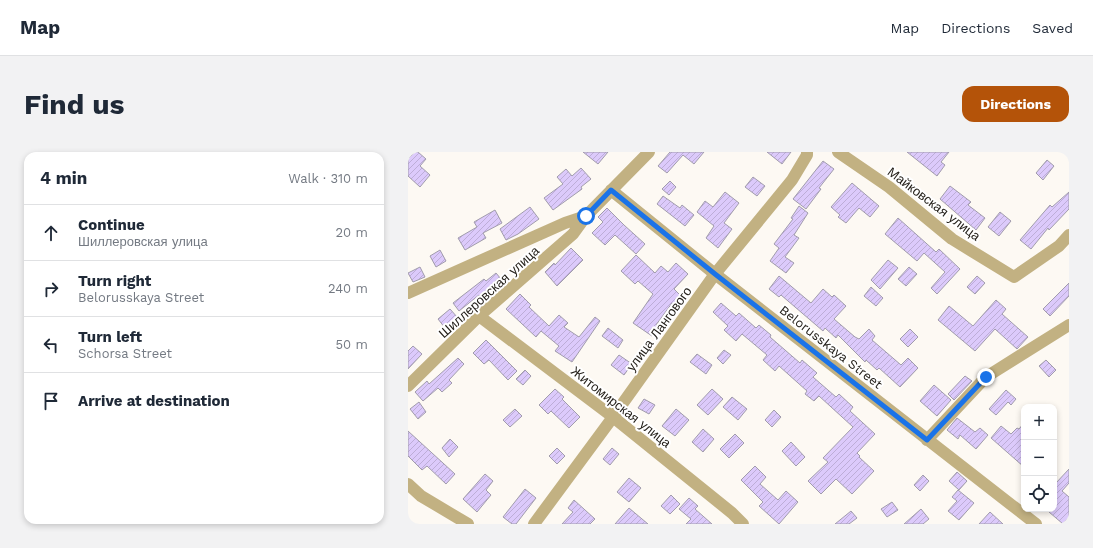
<!DOCTYPE html>
<meta charset="utf-8">
<style>
:root{--surface:#fff;--page:#f2f2f3;--text:#1f2937;--muted:#747a83;--line:#e0e1e3;--accent:#b45309}
body{margin:0;font-family:"Work Sans",sans-serif;background:var(--page);color:var(--text)}
.controls{position:absolute;right:12px;bottom:12px;display:grid;overflow:hidden;border-radius:8px;box-shadow:0 2px 6px #0003}
.controls button{width:36px;height:36px;display:grid;place-items:center;padding:0;border:0;border-bottom:1px solid var(--line);background:var(--surface);color:var(--text);font:20px sans-serif}
.stop{position:absolute;width:12px;height:12px;margin:-9px;border:3px solid #1a73e8;border-radius:50%;background:#fff}
.stop.end{background:#1a73e8;border-color:#fff;box-shadow:0 1px 4px #0008}
.list{margin:0;padding:0;list-style:none}
h2{display:flex;justify-content:space-between;align-items:center;height:52px;margin:0;padding:0 16px;font-size:17px}
h2 small{font-size:13px;font-weight:400;color:var(--muted)}
.list li{display:grid;grid-template-columns:26px 1fr auto;gap:12px;align-items:center;box-sizing:border-box;height:56px;padding:0 16px;border-top:1px solid var(--line)}
.list b{display:block;font-size:15px;white-space:nowrap}
.list p{margin:0;font-size:13px;white-space:nowrap;color:var(--muted)}
.list em{font-size:13px;font-style:normal;color:var(--muted)}
.icon{flex:none;width:22px;height:22px;fill:none;stroke:currentColor;stroke-width:2;stroke-linecap:round;stroke-linejoin:round}
.map{position:relative;flex:none;width:661px;height:372px;overflow:hidden;border-radius:12px}
header{display:flex;align-items:center;gap:24px;box-sizing:border-box;height:56px;padding:0 20px;background:var(--surface);border-bottom:1px solid var(--line)}
header strong{font-size:19px}
nav{display:flex;gap:22px;margin-inline-start:auto;font-size:14px}
.intro{display:flex;align-items:center;justify-content:space-between;box-sizing:border-box;height:96px;padding:0 24px}
h1{margin:0;font-size:28px}
.button{padding:10px 18px;border-radius:12px;background:var(--accent);color:#fff;font-size:14px;font-weight:700}
main{display:flex;gap:24px;padding:0 24px}
aside{flex:1;background:var(--surface);border-radius:12px;box-shadow:0 2px 6px #0003}
.map>svg:first-child{display:block}
</style>
<header>
<strong>Map</strong>
<nav><a>Map</a><a>Directions</a><a>Saved</a></nav>
</header>
<div class="intro"><h1>Find us</h1><a class="button">Directions</a></div>
<main>
<aside>
<h2>4 min<small>Walk · 310 m</small></h2>
<ul class="list">
<li><svg class="icon" aria-label="ahead" viewBox="0 0 24 24"><path d="M12 20V5M6 11l6-6 6 6"/></svg><div><b>Continue</b><p>Шиллеровская улица</p></div><em>20 m</em></li>
<li><svg class="icon" aria-label="right" viewBox="0 0 24 24"><path d="M7 20v-9h11M14 6l5 5-5 5"/></svg><div><b>Turn right</b><p>Belorusskaya Street</p></div><em>240 m</em></li>
<li><svg class="icon" aria-label="left" viewBox="0 0 24 24"><path d="M17 20v-9H6M10 6l-5 5 5 5"/></svg><div><b>Turn left</b><p>Schorsa Street</p></div><em>50 m</em></li>
<li><svg class="icon" aria-label="arrive" viewBox="0 0 24 24"><path d="M6 21V4h12l-3 4 3 4H6"/></svg><div><b>Arrive at destination</b></div></li>
</ul>
</aside>
<div class="map">
<svg width="661" height="372" viewBox="0 0 661 372">
<defs>
<pattern id="building-hatch" width="6" height="6" patternUnits="userSpaceOnUse"><rect width="6" height="6" fill="#dccafb"/><path d="M-1 1l2-2M0 6l6-6M5 7l2-2" fill="none" stroke="#bdadd7"/></pattern>
</defs>
<rect width="100%" height="100%" fill="#fdf9f3"/>
<path fill="url(#building-hatch)" stroke="#a19cac" d="M7,0H10L18,7L12,14L22,23L12,35L0,24V7Z
M175,0H200L190,12Z
M262,0H296L286,12L275,3L259,21L250,14Z
M359,0H383L374,12Z
M499,0H541L533,10L537,13L529,24Z
M639,8L646,14L635,28L628,21Z
M415,9L426,17L411,36L413,37L398,57L385,47Z
M173,16L183,27L173,35L174,37L145,58L136,46L155,32L149,25L158,17L164,24Z
M345,25L357,34L349,44L337,35Z
M262,29L268,35L261,43L254,37Z
M444,31L471,54L462,65L451,56L438,71L430,65L432,63L423,55Z
M542,34L563,50L560,53L577,66L568,78L532,47Z
M317,40L331,51L316,71L324,77L310,96L298,86L306,74L289,60L297,49L305,55Z
M661,40V57L641,78L640,76L623,97L612,88L642,53L644,55Z
M255,44L272,56L274,53L286,63L277,74L249,52Z
M391,54L400,61L386,83L391,86L377,105L386,111L378,121L362,109L371,96L366,92L385,67L383,66Z
M122,55L131,67L110,82L98,88L92,77Z
M199,56L216,73L237,92L228,102L207,83L197,93L184,81L195,70L190,65Z
M87,58L94,71L75,81L78,86L57,98L50,86L69,75L66,70Z
M592,60L603,69L591,84L580,75Z
M490,66L528,100L531,97L552,117L529,142L523,136L537,120L516,101L509,109L477,82Z
M163,96L175,108L149,134L137,120L146,111L147,113Z
M32,98L38,109L28,115L22,104Z
M228,103L247,121L253,114L260,120L268,111L280,122L266,137L274,145L267,153L264,151L248,173L251,175L244,184L225,171L245,142L230,129L227,132L213,119Z
M480,108L490,116L472,137L463,128Z
M12,115L17,125L5,130L0,121Z
M501,115L509,122L498,134L490,127Z
M88,121L93,127L73,145L71,143L51,159L45,151L76,127L78,129Z
M371,124L403,151L415,137L424,145L426,143L438,154L426,167L447,185L451,187L461,177L467,184L464,188L493,213L500,206L510,216L492,235L471,216L469,218L458,208L457,210L430,183L428,186L417,176L415,179L373,143L371,145L361,137Z
M569,124L577,131L567,142L559,135Z
M661,131V144L642,164L635,157Z
M463,135L475,146L468,154L456,144Z
M112,142L123,153L121,155L141,174L151,163L160,171L156,175L171,185L187,165L192,169L164,210L147,199L151,194L133,179L128,185L98,157Z
M588,148L598,157L594,162L620,185L609,197L587,177L567,199L530,168L541,154L565,174Z
M313,151L328,164L331,161L348,176L351,173L363,183L362,185L392,211L394,208L409,221L405,225L428,245L431,242L445,255L442,259L467,282L449,301L452,304L451,305L466,319L444,342L428,327L413,342L400,329L420,310L415,306L445,275L411,244L406,249L397,242L399,239L371,214L367,219L355,208L359,203L334,182L328,189L316,178L320,174L305,160Z
M42,157L50,166L37,176L30,167Z
M200,176L215,188L210,196L194,184Z
M502,177L510,185L500,195L492,187Z
M78,188L109,219L100,228L81,208L76,212L65,201Z
M5,194L14,202L0,217V199Z
M316,198L323,203L315,212L309,206Z
M289,202L304,213L298,222L282,210Z
M211,203L224,212L216,223L203,213Z
M50,206L56,212L41,228L44,231L34,240L30,236L15,249L7,240L19,229L21,232Z
M638,208L648,218L641,225L631,214Z
M117,218L123,224L115,233L108,227Z
M557,224L564,229L546,248L540,242Z
M526,233L543,248L529,264L512,249Z
M147,237L156,245L154,247L172,265L161,276L143,259L140,262L131,253Z
M304,237L315,247L300,263L289,253Z
M598,238L608,247L603,253L600,250L588,263L581,257Z
M324,245L339,257L330,268L315,255Z
M236,247L247,253L241,262L230,256Z
M11,250L18,260L10,267L2,257Z
M107,257L114,264L102,275L95,268Z
M268,257L281,268L267,284L254,274Z
M366,258L373,265L364,275L357,268Z
M549,266L567,280L572,276L580,283L568,297L552,283L550,287L539,278Z
M616,271V315L583,286L593,274L603,282L609,276L611,277Z
M295,277L306,287L295,300L284,290Z
M0,279L47,322L38,332L19,314L14,318L0,304Z
M327,282L336,291L321,306L312,297Z
M42,287L50,295L41,305L34,296Z
M383,290L397,305L388,314L374,299Z
M149,296L157,304L149,312L141,304Z
M204,296L211,302L202,313L195,307Z
M347,314L358,325L352,332L370,348L378,339L390,350L371,372L351,354L355,350L333,328Z
M661,317V331L654,339L661,345V366L655,372L641,360L644,357H646V329L648,331Z
M549,320L559,329L551,338L541,329Z
M77,322L85,329L78,338L83,343L69,360L55,347Z
M515,323L521,329L512,339L506,333Z
M221,326L233,336L221,350L209,340Z
M117,337L128,346L108,372H104L95,365Z
M550,338L566,351L551,368L540,359L549,349L544,345Z
M263,343L272,352L262,362L253,354Z
M281,346L290,354L287,357L304,372H278L283,367L271,357Z
M166,348L187,367L182,372H154L165,360L160,356Z
M484,350L490,358L479,365L473,357Z
M221,356L240,372H207Z
M513,357L521,367L515,372H496Z
M443,359L449,366L441,372H427Z
M582,360L595,372H571Z"/>
<g fill="none" stroke-linecap="round" stroke-linejoin="round">
<path stroke="#c2b182" stroke-width="12" d="M430,0L481,35L544,87L606,125L651,94L661,83
M203,38L307,122L628,372
M0,141L157,71L178,64
M71,164L205,265L324,361L335,372
M0,234L71,164L165,82L178,64L241,0
M519,288L578,225L661,173
M0,332L13,344L60,372
M126,372L205,265L307,122L384,28L399,3V0"/>
</g>
<g fill="none" stroke-linecap="round" stroke-linejoin="round">
<path stroke="#1a73e8" stroke-width="5" d="M178,64L203,38L307,122L519,288L578,225"/>
</g>
<g text-anchor="middle" dominant-baseline="central" stroke-width="4" stroke-linejoin="round" paint-order="stroke">
<g font-size="13" fill="#24201a" stroke="#fff">
<text transform="translate(526 52) rotate(37)">Майковская улица</text>
<text transform="translate(81 140) rotate(-42)">Шиллеровская улица</text>
<text transform="translate(251 177) rotate(-54)">улица Лангового</text>
<text transform="translate(423 195) rotate(38)">Belorusskaya Street</text>
<text transform="translate(213 255) rotate(38)">Житомирская улица</text>
</g>
</g>
</svg>
<div class="controls">
<button>+</button>
<button>−</button>
<button><svg class="icon" aria-label="locate" viewBox="0 0 24 24"><circle cx="12" cy="12" r="6"/><path d="M12 2v4M12 18v4M2 12h4M18 12h4"/></svg></button>
</div>
<div class="stop" style="left:178px;top:64px"></div>
<div class="stop end" style="left:578px;top:225px"></div>
</div>
</main>
